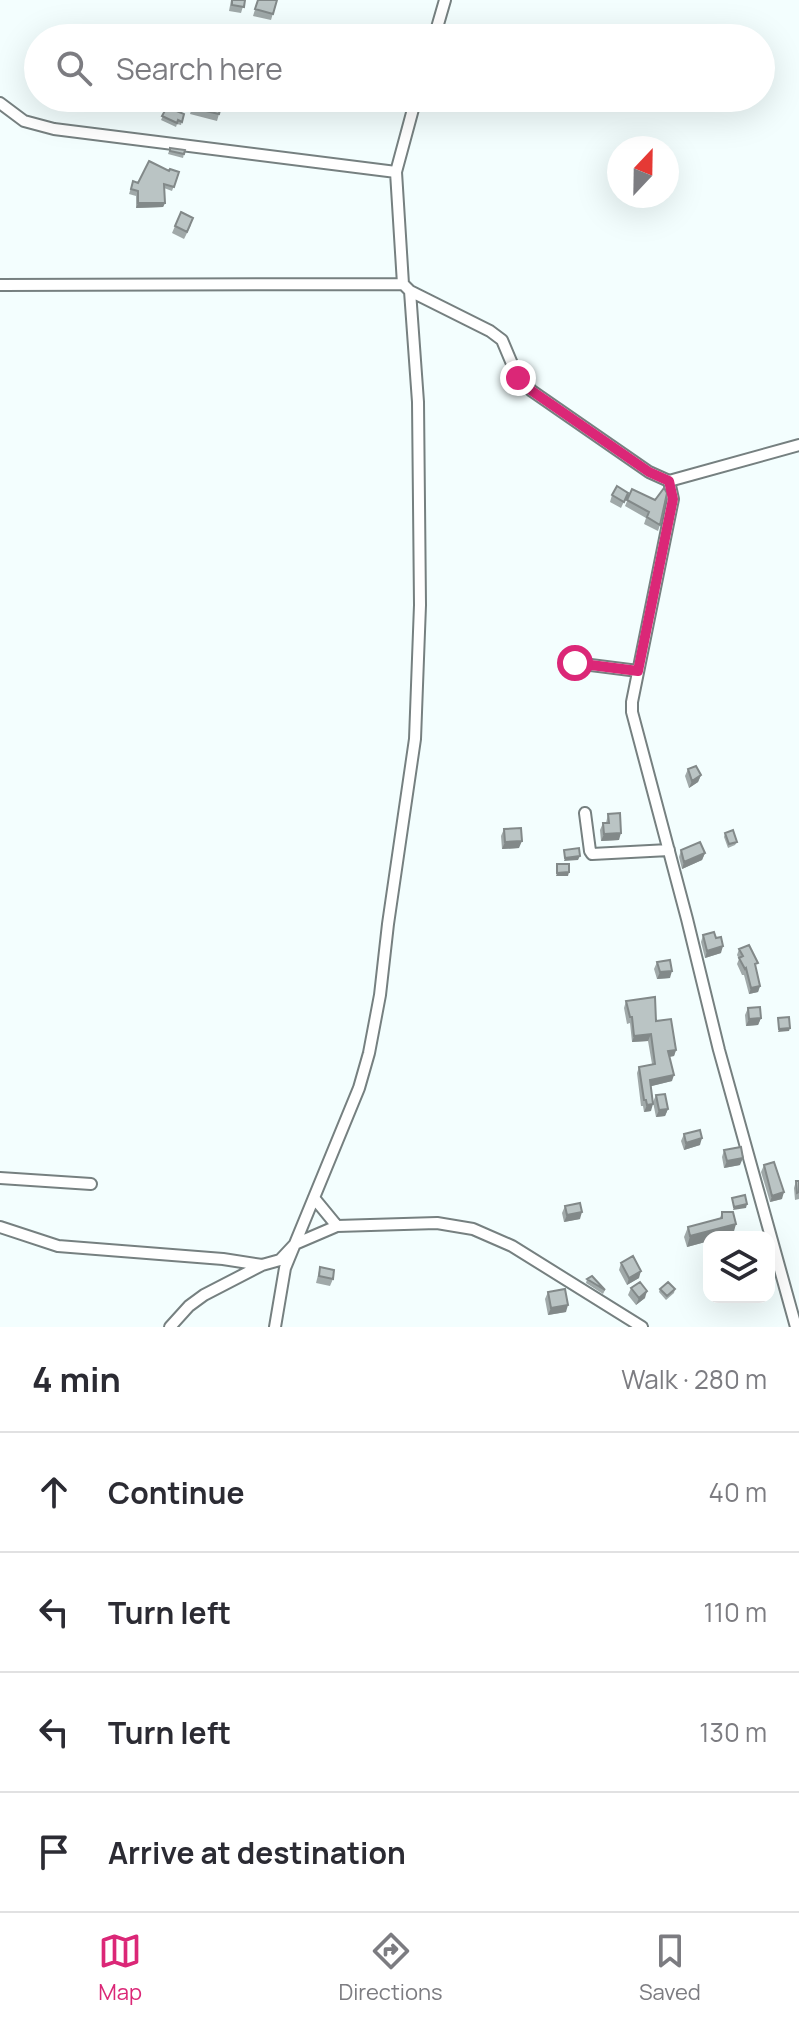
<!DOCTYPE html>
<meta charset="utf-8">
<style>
:root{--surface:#fff;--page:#f2f2f3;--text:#2b2b33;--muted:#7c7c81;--line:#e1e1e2;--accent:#db2777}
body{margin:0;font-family:Manrope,sans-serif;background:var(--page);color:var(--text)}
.controls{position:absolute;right:24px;bottom:24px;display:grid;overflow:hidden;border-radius:16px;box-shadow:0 8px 32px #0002}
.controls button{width:72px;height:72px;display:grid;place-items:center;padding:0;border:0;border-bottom:2px solid var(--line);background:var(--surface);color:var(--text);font:40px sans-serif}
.compass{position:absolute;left:607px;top:136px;width:72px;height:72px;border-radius:50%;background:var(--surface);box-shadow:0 8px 32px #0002;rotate:22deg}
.stop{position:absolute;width:24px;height:24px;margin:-18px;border:6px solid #db2777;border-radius:50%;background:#fff}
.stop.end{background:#db2777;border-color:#fff;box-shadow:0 2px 8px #0008}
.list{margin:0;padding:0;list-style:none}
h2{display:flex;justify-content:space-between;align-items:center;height:104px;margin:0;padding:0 32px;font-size:34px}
h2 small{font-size:26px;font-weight:400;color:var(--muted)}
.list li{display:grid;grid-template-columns:52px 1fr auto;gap:24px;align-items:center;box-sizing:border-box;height:120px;padding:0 32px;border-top:2px solid var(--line)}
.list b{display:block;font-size:30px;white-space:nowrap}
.list em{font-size:26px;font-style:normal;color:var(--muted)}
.icon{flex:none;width:44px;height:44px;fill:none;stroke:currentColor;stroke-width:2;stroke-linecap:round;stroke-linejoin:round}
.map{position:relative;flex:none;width:799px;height:1327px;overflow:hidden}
.search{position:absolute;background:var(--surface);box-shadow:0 8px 32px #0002;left:24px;right:24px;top:24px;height:88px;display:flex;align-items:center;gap:20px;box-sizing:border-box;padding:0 28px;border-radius:44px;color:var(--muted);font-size:30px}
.sheet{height:584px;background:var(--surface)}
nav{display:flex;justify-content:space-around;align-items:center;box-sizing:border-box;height:112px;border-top:2px solid var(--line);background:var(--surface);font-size:22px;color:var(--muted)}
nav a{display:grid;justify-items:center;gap:4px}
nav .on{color:var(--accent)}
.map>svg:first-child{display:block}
</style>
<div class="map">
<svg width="799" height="1327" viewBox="0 0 799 1327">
<rect width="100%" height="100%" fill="#f3fefe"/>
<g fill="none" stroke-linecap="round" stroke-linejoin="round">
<g stroke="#768080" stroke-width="14">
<path id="street" d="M434,38L445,0
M0,103L24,121L54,129L396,172
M0,285L403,284
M410,291L490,331L502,340L518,378L532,391L649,472L669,481L673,499L632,702V712L687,919L719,1050L796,1327
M669,481L799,445
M575,663L638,671
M585,813L590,851L592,854L669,850
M0,1178L91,1184
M314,1198L337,1226
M0,1227L58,1246L223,1259L262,1265
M170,1327L189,1306L204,1295L262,1265L280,1260L295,1244L337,1226L437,1223L473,1229L512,1246L642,1327
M275,1327L285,1268L359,1088L369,1053L380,995L388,924L415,739L420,605L418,402L410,291L403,284L396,172L416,98"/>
</g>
<use href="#street" stroke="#fff" stroke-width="10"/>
</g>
<path fill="#a0a9a9" d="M231,0H245L241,13L229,11Z
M258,0H277L271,20L253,16Z
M142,98H150L146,110L138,108Z
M195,98L219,114L217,121L190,114Z
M167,107L184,114L181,125L177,124L176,127L161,120Z
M170,148L185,150L183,158L168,154Z
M169,171L179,172L172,191L164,188L165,203L163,207L136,208V196L129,194L133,181L138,183Z
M191,225L184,239L172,233L175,226Z
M632,489L660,525L658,531L644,524L646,518L625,506Z
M628,493L621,508L610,502L612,495Z
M688,769L701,775L698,782L689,788L685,776Z
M608,814L619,840L601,841L600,830L603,823H606Z
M504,829L519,848L502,849L501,836Z
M725,833L737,842L735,845L728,848L724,837Z
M681,850L705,853L702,860L682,869L679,857Z
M703,935L716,938L721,953L705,958L701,942Z
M739,949L756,968L760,986L758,992L749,994L744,975H742L737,964L739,959L737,955Z
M657,962L670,978L657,979L654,969Z
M626,1001L656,1021L676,1050L674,1056L670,1057L672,1081L651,1086V1111L644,1112L643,1106H641L637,1073L639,1067L652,1064L648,1041L632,1042L630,1023L627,1024L624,1008Z
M748,1008L761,1018L758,1025L746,1026L745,1015Z
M656,1095L668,1109L665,1116L656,1117L653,1102Z
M684,1134L700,1145L684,1150L681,1141Z
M724,1150L740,1165L724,1168L722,1157Z
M764,1165L782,1199L770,1202L761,1172Z
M796,1181H799V1199L795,1200L794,1188Z
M565,1206L580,1219L564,1222L562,1213Z
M722,1212L733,1235L709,1237V1241L687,1247L684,1237L688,1227L720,1218Z
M621,1263L639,1278L627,1285L619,1270Z
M320,1267L333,1279L330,1286L316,1283Z
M587,1279L605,1290L603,1294L586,1283Z
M631,1288L645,1298L636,1305L628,1295Z
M660,1289H675L674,1293L666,1300L659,1292Z
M548,1292L566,1312L548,1315L545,1299Z"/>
<path fill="#828989" d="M138,203H165L163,207L136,208Z
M701,775L698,782L689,788L692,781Z
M621,833L619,840L601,841L604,834Z
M522,841L519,848L502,849L505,842Z
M705,853L702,860L682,869L684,862Z
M580,856L578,860L564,861L565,858Z
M569,872L568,876H556L557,873Z
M723,946L721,953L705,958L707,951Z
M672,971L670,978L657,979L660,972Z
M760,986L758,992L749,994L751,988Z
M761,1018L758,1025L746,1026L749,1019Z
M790,1028L789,1031L778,1032L779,1029Z
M651,1034L648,1041L632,1042L634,1036Z
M676,1050L674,1056L666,1057L668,1051Z
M674,1075L672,1081L648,1087L650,1080Z
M653,1104L651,1111L644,1112L647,1105Z
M668,1109L665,1116L656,1117L659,1110Z
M702,1138L700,1145L684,1150L686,1143Z
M743,1158L740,1165L724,1168L727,1161Z
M784,1192L782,1199L770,1202L772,1196Z
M747,1204L746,1208L733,1210L734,1207Z
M582,1212L580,1219L564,1222L567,1215Z
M736,1224L733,1235L724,1237H709V1241L687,1247L690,1236Z
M641,1271L639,1278L627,1285L629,1278Z
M647,1291L645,1298L636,1305L639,1298Z
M568,1305L566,1312L548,1315L551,1308Z"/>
<path fill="#bac4c4" stroke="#828989" stroke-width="2" d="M232,0H245L244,7L232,5Z
M258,0H277L273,14L255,9Z
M142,98H150L147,107L140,104Z
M196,98H223L219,114L193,108Z
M167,107L184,114L182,122L178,120L177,123L162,116Z
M170,148L185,150L184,154L170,151Z
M149,161L169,171L170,169L179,172L174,187L164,184L165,203H138V191L131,189L133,181L138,183Z
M181,212L193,218L187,232L175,226Z
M617,486L628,493L624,502L612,495Z
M664,488L667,493L660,525L647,517L649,512L627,500L632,489L655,500Z
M696,766L701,775L692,781L688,769Z
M620,813L621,833L604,834L603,823H609L608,814Z
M521,828L522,841L505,842L504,829Z
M733,830L737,842L729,844L725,833Z
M700,842L705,853L684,862L681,850Z
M579,848L580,856L565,858L564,850Z
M557,864H569V872L557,873Z
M714,932L716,938L721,937L723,946L707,951L703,935Z
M749,945L758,963L755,964L760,986L751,988L746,968L745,969L739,958L743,956L739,949Z
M670,960L672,971L660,972L657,962Z
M655,997L656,1021L671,1019L676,1050L668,1051L674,1075L650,1080L653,1104L647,1105L646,1100H644L639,1067L655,1064L651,1034L634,1036L632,1017H630L626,1001Z
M760,1007L761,1018L749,1019L748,1008Z
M789,1017L790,1028L779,1029L778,1018Z
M665,1094L668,1109L659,1110L656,1095Z
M700,1130L702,1138L686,1143L684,1134Z
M741,1147L743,1158L727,1161L724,1150Z
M774,1162L784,1192L772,1196L764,1165Z
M796,1181H799V1192L797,1193Z
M745,1195L747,1204L734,1207L732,1198Z
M580,1203L582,1212L567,1215L565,1206Z
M722,1212H733L736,1224L690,1236L688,1227L722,1218Z
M633,1256L641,1271L629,1278L621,1263Z
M320,1267L334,1270L333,1279L319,1276Z
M592,1276L605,1290L587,1279Z
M640,1282L647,1291L639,1298L631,1288Z
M668,1282L675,1289L667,1296L660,1289Z
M565,1289L568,1305L551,1308L548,1292Z"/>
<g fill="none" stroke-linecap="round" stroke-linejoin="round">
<path stroke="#db2777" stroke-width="10" d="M518,378L532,391L649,472L669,481L673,499L638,671L575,663"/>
</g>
</svg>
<div class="controls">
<button><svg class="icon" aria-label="layers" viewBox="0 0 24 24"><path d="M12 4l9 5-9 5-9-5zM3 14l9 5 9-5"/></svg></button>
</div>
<svg class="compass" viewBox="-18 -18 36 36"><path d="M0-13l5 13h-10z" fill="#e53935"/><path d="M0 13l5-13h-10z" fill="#7c7c81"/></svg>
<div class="stop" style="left:575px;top:663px"></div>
<div class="stop end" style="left:518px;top:378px"></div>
<div class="search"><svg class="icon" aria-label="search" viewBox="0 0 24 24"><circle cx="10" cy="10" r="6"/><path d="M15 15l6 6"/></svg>Search here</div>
</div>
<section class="sheet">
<h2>4 min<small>Walk · 280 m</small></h2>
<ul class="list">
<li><svg class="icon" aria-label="ahead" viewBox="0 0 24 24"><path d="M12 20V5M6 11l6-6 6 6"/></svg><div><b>Continue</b></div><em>40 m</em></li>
<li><svg class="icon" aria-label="left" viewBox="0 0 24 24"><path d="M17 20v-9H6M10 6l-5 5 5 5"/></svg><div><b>Turn left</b></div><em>110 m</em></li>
<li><svg class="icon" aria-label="left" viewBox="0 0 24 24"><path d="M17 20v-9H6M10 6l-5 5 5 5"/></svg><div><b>Turn left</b></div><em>130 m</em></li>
<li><svg class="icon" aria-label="arrive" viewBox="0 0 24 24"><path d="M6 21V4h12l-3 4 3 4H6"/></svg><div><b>Arrive at destination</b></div></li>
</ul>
</section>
<nav>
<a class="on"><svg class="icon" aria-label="map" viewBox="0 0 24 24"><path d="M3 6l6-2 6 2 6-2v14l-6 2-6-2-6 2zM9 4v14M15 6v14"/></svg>Map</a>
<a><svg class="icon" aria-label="directions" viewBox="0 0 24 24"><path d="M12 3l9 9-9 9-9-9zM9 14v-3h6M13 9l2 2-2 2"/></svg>Directions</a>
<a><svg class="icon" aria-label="saved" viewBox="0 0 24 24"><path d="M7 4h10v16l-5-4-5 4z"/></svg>Saved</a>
</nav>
